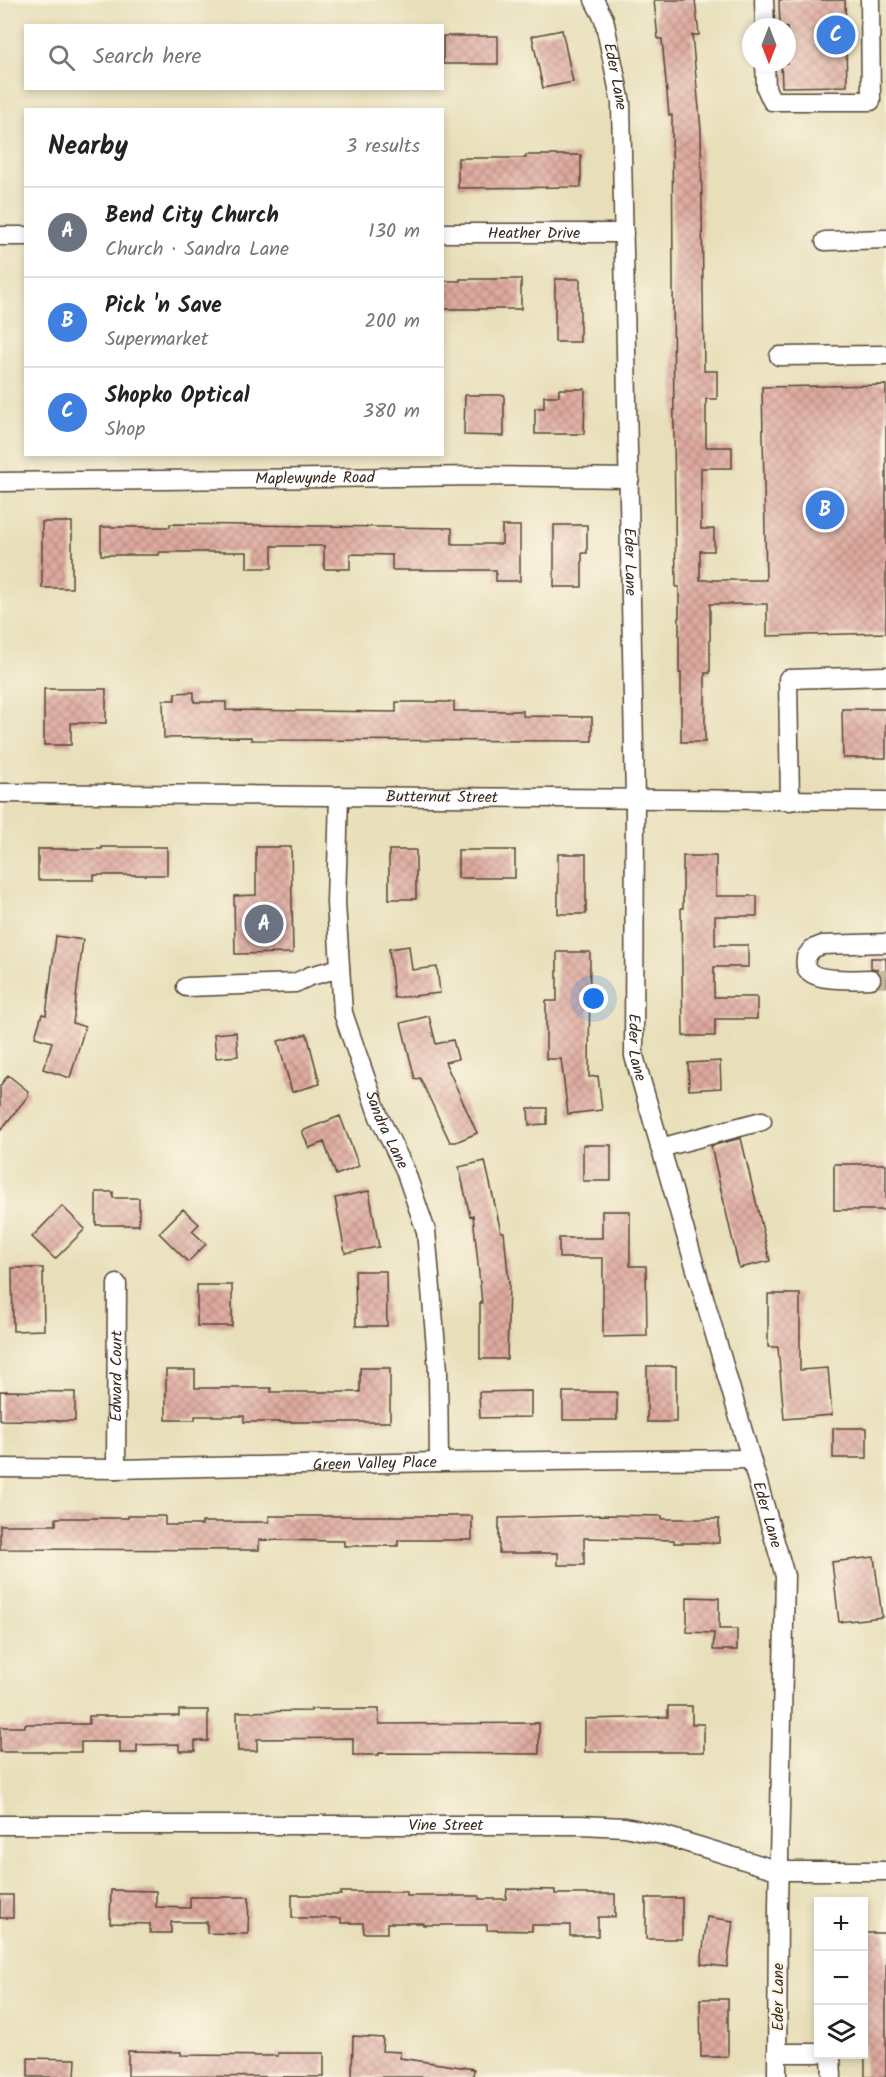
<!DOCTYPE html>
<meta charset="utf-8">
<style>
:root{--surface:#fff;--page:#f6f6f6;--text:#222;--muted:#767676;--line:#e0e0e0;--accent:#d1495b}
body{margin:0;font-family:Kalam,sans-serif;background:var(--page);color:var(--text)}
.controls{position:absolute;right:18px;bottom:18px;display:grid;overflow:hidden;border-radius:0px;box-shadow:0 3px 9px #0003}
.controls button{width:54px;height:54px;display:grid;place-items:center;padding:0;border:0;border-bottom:2px solid var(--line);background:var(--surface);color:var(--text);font:30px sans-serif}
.compass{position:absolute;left:742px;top:18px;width:54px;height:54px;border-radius:50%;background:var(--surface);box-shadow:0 3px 9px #0003;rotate:180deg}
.you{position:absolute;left:594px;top:999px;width:21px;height:21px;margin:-15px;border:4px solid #fff;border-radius:50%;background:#1a73e8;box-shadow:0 0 0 9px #1a73e833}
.badge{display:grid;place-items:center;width:39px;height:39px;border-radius:50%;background:var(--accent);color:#fff;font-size:20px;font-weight:700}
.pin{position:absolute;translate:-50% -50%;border:3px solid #fff;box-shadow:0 2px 6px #0006}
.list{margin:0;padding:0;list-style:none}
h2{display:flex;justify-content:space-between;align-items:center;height:78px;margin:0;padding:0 24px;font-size:26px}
h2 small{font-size:20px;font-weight:400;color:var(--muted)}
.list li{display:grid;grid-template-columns:39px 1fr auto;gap:18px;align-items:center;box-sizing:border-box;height:90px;padding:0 24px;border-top:2px solid var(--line)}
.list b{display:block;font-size:22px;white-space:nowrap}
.list p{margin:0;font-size:20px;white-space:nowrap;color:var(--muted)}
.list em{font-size:20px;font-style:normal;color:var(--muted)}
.icon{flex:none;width:33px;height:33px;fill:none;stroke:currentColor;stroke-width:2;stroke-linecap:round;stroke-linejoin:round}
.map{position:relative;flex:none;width:886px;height:2077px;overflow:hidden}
.search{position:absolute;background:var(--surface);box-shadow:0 3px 9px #0003;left:24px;top:24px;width:420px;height:66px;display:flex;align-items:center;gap:15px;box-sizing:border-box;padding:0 21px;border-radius:0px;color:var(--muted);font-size:22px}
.panel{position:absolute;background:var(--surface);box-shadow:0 3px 9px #0003;left:24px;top:108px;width:420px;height:348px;border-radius:0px}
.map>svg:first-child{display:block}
</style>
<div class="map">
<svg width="886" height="2077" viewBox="0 0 886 2077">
<defs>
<pattern id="building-cross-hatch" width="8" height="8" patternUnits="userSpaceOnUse" patternTransform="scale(1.5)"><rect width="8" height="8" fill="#dfaaa0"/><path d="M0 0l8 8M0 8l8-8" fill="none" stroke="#b68b82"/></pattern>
</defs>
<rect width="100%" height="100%" fill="#fcf5e5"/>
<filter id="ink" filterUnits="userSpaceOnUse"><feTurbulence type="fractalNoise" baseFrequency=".0167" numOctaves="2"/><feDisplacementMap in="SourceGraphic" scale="12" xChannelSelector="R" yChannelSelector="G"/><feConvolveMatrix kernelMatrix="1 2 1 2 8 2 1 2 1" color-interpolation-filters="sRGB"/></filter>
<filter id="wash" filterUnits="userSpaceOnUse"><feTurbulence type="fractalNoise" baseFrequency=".008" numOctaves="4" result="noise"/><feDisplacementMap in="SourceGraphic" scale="24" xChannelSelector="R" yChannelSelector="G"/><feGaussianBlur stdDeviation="1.35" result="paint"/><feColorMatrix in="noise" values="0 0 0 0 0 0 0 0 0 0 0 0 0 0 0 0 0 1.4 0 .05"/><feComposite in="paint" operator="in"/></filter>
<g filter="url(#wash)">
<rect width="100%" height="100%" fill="#e8dfba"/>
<g id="blocks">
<path fill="url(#building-cross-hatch)" d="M654,0H695L699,35H692L701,130L704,371H717V399H706V447H732V468H701V529H714V551H700V580H766L762,387L886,385V633L767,636V604H710V673H705V742H681V673H679V587H676L674,435L672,115H669L662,39H658Z
M779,0H845L847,86L782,87L781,63H787V27H780Z
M562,30L573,82L543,88L532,36Z
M443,36H498V64H443Z
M526,155H581V187L458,188V158H526Z
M460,279H521V309H442V281H460Z
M555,279H580V342H555Z
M559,389H585L584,434H535V408H544V396H559Z
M465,395H504V436L464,435Z
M42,522H72V588H42Z
M170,524L452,528V544H502V526H520V581H496V570H392V555L350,554V569H324V546H272V568H247V552H159V555H101V527H170Z
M554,525H587V553H582V587H554Z
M44,689H106V723H71V745H44Z
M194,692V702H226V710L396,712V702H454V711H523V716L592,717V741L251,740V737L164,738L163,700H175V693Z
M842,709H886V758H843Z
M102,847H167V875H94V880H38V849H102Z
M256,847H291L293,953L235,954L234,896L256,895Z
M389,850H416V899H389Z
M458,850H515V878H458Z
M558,854H586V914H558Z
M683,856H716V896H757V916H715V945H748V967H714V997H757V1019H715V1036H683L681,908H683Z
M56,936L83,940L73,1023L85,1027L70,1078L43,1069L52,1042L35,1037L42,1014L46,1015Z
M409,946L412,970L437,967L440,993L394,998L389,949Z
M557,952H590L589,1077L598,1076L602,1110L568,1114L561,1059H546V1001H557Z
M871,958H886V986H879L882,978L877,969L871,968Z
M429,1016L436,1044L453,1040L458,1059L445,1062L477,1133L456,1142H450L420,1078L415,1079L401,1023Z
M236,1032L238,1056L216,1058L214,1034Z
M307,1034L320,1084L292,1092L278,1041Z
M720,1061L721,1088L689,1090L688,1063Z
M8,1075L28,1091V1096L0,1131V1086Z
M528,1108H547V1124L529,1125Z
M340,1116L359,1166L336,1175L324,1142L309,1148L302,1131Z
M741,1138L770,1261L739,1268L711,1146Z
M583,1145H611V1181H583Z
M485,1161L501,1232H504L509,1284L507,1359H480V1303H482L473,1215L470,1216L459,1167Z
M834,1164H886V1210H834Z
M369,1191L379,1247L345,1253L335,1198Z
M96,1192H113V1198H139V1225H96Z
M62,1206L85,1229L55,1259L32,1237Z
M183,1209L199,1224L192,1231L206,1244L188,1262L159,1233Z
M602,1211H630V1266H646L647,1336L603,1337V1258H559V1238H602Z
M12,1268H43L44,1330L13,1331Z
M355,1271H386L387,1326H356Z
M197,1285H232V1326H197Z
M768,1294H800V1370L828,1368L832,1415L784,1419L778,1347H768Z
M647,1366H676V1422H647Z
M360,1368H390V1422H244V1416H195V1420H166V1370H195V1388H271V1392H360Z
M0,1391L75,1392V1421L0,1420Z
M531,1391V1417L480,1418L479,1392Z
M563,1392H617V1420H563Z
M833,1428H867V1458H833Z
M601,1515L662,1516V1519H719V1543H674V1540L584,1538V1565H558V1553H499V1518Z
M128,1516H165V1525H202V1522H269V1516H472V1540H398V1546H344V1541L259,1540V1550L0,1549V1525H56V1518H128Z
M874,1557L882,1617L839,1622L832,1562Z
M687,1597L719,1598V1629H737V1650H713L714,1633L687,1632Z
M668,1706H692V1724H704V1752H585V1719L668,1717Z
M311,1709H379V1724L539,1723V1754L379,1753V1755H353V1738L257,1739V1751H238L237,1712L311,1711Z
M179,1710H208V1741H195V1751H179V1744L137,1745V1753H120V1742H81V1752H0V1727H25V1724H89V1716H179Z
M507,1889L555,1890V1894H615V1917H598V1936H570V1925H532V1931L487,1930V1925H423V1923H387V1933H364L363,1923H341V1918H292V1895H341V1892H407V1896H479V1899H506Z
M111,1890L156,1891V1907L190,1908V1897H249L248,1934L207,1933V1922H171V1933H150V1924L110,1923Z
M0,1895H13V1918H0Z
M646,1898H682V1939H646Z
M707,1917L733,1921L727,1967L701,1964Z
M864,1933H886V2077H865Z
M700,1999H728V2057H701Z
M353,2036L383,2038L382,2051L400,2052V2058L474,2069L473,2077H352Z
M128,2051L181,2052V2055L278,2056V2053H324V2077L128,2076Z
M28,2058L76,2059L75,2077H28Z"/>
</g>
</g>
<g filter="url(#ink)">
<use href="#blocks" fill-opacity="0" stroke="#554535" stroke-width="1.5"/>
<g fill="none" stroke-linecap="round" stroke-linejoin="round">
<path stroke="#c5bb9b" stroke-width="18" stroke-dasharray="18 9" stroke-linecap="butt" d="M871,979H886"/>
<g stroke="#554535" stroke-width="21">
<g id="minor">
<path id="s1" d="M594,0L604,19L621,103L635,799L634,1056L785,1576L778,1906L777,2077"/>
<path d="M764,0L765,27"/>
<path d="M765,63L766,88L772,101H871L870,0"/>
<path id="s2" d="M442,233H624"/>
<path d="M0,236H26"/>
<path d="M825,241L886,239"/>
<path d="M779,356L886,355"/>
<path id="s3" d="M0,482L479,476L630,478"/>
<path id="s4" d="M0,793L886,801"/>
<path id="s5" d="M339,796L336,903L343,1013L379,1117L405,1170L426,1231L438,1370L439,1462"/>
<path d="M790,801L788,679L886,676"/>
<path d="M871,979C856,979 812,983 806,967C805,963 806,960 806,957L812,949L822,945L886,943"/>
<path d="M186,987L295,983L310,976L340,968"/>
<path d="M660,1148L762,1121"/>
<path id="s6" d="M0,1468L116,1469L439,1462L750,1459"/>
<path id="s7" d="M116,1469L117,1284"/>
<path id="s8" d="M0,1825H580L625,1827L662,1835L780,1871H886"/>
<path d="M777,2053H818"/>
<path d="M829,2054L831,2057L832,2077"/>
</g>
</g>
<use href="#minor" stroke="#fff" stroke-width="18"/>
</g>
</g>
<g text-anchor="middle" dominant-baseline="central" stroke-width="5" stroke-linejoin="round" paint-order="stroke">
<g font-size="16" fill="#3b2a1e" stroke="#fcf5e5">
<text stroke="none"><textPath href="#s1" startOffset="80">Eder Lane</textPath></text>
<text stroke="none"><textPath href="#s2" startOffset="92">Heather Drive</textPath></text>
<text stroke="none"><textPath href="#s3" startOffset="315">Maplewynde Road</textPath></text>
<text stroke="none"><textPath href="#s1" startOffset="566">Eder Lane</textPath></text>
<text stroke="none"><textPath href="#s4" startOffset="442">Butternut Street</textPath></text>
<text stroke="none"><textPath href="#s1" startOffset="1052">Eder Lane</textPath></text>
<text stroke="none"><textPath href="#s5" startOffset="342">Sandra Lane</textPath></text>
<text stroke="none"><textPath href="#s7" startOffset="93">Edward Court</textPath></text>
<text stroke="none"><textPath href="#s6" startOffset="375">Green Valley Place</textPath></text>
<text stroke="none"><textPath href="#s1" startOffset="1538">Eder Lane</textPath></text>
<text stroke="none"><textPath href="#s8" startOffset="446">Vine Street</textPath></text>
<text transform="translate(778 1997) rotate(-90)">Eder Lane</text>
</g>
</g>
</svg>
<div class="controls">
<button>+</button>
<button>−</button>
<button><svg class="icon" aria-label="layers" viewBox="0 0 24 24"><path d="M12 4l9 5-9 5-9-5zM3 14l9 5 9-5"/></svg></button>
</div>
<svg class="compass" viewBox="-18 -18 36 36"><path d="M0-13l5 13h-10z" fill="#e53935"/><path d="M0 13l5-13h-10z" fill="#767676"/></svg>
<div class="you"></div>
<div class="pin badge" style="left:264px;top:924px;background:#6b7280">A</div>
<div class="pin badge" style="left:825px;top:510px;background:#3f7fe0">B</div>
<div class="pin badge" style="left:836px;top:35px;background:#3f7fe0">C</div>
<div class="search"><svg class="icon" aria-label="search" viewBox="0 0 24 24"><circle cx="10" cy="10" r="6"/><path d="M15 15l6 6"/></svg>Search here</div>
<section class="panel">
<h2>Nearby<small>3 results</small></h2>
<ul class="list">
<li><span class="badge" style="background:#6b7280">A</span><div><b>Bend City Church</b><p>Church · Sandra Lane</p></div><em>130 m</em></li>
<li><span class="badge" style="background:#3f7fe0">B</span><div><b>Pick 'n Save</b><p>Supermarket</p></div><em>200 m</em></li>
<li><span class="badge" style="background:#3f7fe0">C</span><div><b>Shopko Optical</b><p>Shop</p></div><em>380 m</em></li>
</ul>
</section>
</div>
